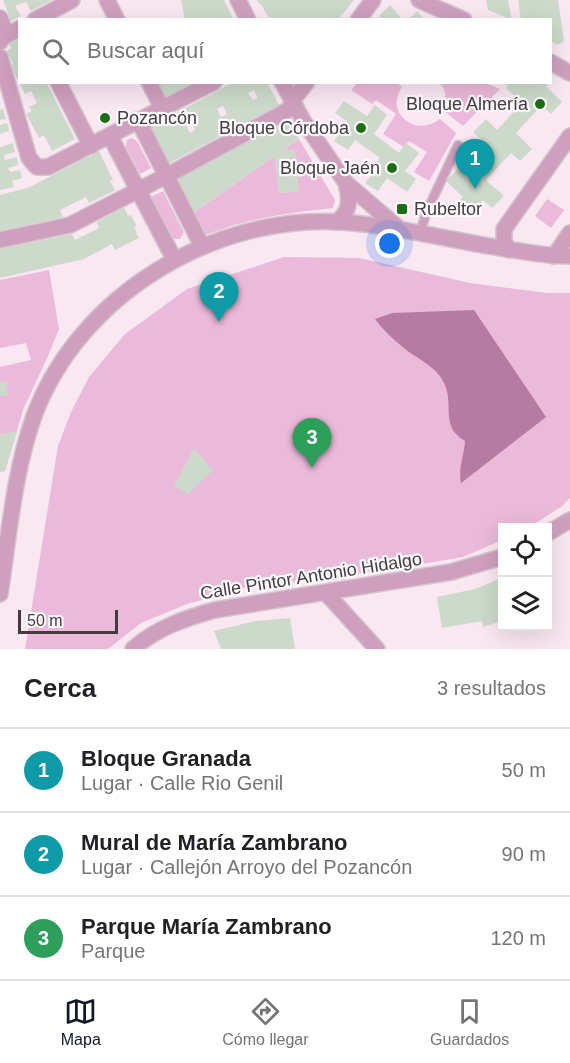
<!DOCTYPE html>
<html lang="es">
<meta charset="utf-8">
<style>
:root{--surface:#fff;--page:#f6f6f6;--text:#202124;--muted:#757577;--line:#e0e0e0;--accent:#111827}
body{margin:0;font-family:Helvetica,sans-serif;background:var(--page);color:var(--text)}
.controls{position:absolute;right:18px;bottom:18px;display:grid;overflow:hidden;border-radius:0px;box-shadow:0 6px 24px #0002}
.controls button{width:54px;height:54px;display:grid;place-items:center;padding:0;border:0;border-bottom:2px solid var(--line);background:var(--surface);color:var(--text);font:30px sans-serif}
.scale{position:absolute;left:18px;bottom:15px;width:100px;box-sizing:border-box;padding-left:6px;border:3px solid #423b3f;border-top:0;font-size:16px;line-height:21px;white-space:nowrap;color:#423b3f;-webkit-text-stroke:4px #fdf9fc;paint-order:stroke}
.you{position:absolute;left:390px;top:244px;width:21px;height:21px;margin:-15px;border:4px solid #fff;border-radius:50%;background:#1a73e8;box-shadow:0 0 0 9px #1a73e833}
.badge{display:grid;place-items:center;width:39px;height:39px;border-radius:50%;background:var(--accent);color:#fff;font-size:20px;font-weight:700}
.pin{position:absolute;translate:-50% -50px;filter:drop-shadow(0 2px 3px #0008)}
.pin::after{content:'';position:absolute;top:32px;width:21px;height:18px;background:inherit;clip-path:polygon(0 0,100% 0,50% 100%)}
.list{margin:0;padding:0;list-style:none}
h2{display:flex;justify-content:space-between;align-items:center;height:78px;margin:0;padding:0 24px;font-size:26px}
h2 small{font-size:20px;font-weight:400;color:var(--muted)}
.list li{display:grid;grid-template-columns:39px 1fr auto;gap:18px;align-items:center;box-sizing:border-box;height:84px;padding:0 24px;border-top:2px solid var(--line)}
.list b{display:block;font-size:22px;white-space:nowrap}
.list p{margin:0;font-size:20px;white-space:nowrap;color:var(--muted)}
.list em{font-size:20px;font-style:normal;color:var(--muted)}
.icon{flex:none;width:33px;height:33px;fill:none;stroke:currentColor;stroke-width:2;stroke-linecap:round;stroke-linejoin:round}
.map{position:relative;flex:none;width:570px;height:649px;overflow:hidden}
.search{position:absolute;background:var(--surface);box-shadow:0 6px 24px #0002;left:18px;right:18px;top:18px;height:66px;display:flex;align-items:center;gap:15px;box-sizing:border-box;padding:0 21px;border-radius:0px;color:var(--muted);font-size:22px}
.sheet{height:330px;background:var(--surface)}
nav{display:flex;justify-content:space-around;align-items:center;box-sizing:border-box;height:84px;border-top:2px solid var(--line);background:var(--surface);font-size:16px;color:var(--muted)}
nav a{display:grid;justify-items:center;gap:3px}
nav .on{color:var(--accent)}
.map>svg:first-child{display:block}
</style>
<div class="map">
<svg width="570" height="649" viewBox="0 0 570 649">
<rect width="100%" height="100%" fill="#f9e7f2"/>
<path fill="#ebb9d9" d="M357,83H397L402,87C384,113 416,138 440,119L456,133L429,181L414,172L427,152L409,141L404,147L383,134L396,114L376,100L372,104L351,90Z
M440,83H486L500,89L463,126L444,111C446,100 447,91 440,83Z
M131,138L137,141L151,168L140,174L126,147L127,140Z
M299,139L335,200L333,208C288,213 248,218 206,235L193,213L275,156L279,193L298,191L297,177L303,176V167H296L295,150L282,151Z
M163,191L184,232L180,239H173L151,197Z
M547,199L564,210L551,228L535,216Z
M284,257L359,258L470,283L547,293H570V498L561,507L529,527L502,528V540L463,557L392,569L248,587L187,604L141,623L108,649H25L58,446L71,412L89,377L125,334L187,289Z
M49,270L59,329L48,356L23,410L5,471L0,472V367L31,360L26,343L0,348V280Z"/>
<path fill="#b67ba2" d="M474,310L546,417L461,483C458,468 464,457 465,441C439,426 455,405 444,383C436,366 419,360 405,349C394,340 384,331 375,319L392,313Z"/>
<path fill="#cddacb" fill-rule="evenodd" d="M3,0H51L31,11L26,2L15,6L21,16L11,21Z
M181,0H224L234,20H185Z
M256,0H354L338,20H270L262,6Z
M486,0H508L512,20L488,10Z
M518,0H558L564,41L558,45L550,41V20H521Z
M390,5L403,20H382L379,16Z
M417,11L425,20H408Z
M20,39V82H46L75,139L52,151L44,135L39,138L26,114L32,111L29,107L37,103L31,91L25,94L10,65L13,64L7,51L11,48L9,44Z
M160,82H196L165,98L160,90L162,87L158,85Z
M234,82H267L279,105L169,163L150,127ZM254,90L258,98L253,100L248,93ZM223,106L227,114L221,117L217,109ZM191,122L195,130L190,133L186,125Z
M510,82H549L546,86L562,102L551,114L544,108L541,112L538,109L516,133L532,149L520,161L511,153L486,180L504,196L492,208L483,200L468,216L455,205L463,197L446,181L458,169L468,179L493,151L473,132L486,119L497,130L522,103L506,88Z
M344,101L367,116L375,105L387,115L374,134L399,153L406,143L419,153L405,171L416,179L407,192L387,178L378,191L365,183L380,164L377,162L380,158L355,140L348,150L334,141L348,122L335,113Z
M3,109L6,119L0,120V110Z
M288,119L299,139L282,151L295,150L296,167H303V176L297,177L299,191L279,193L275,156L193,213L175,177Z
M7,123L9,131L0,134V125Z
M13,143L15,152L4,155L5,160L17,157L18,165L8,168L10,172L20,170L22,178L12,181L14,187L0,190V147Z
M99,151L113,180L110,181L115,190L89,203L86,197L60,210L63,217L0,231V195L30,187Z
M124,207L128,216L131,215L137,226L134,227L139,238L115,250L112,244L84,259L0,278V249L72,234L75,240L99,228L97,222Z
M7,381L8,395L0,396V382Z
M17,431L5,471L0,472V434Z
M194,448L213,470L188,494L174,486Z
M502,578V621L483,627L482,621L442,628L437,597L475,589Z
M290,618L295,649H221L214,631L255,621Z"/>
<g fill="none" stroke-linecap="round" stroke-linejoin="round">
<g stroke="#d4c5ce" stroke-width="11">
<path id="service" d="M420,234L426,213L458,145"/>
</g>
<g stroke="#d4c5ce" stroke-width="18">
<path id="minor" d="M107,0L117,20
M238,0L248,20
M419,0L464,20
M0,18L7,35
M35,20L72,0
M358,20L373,0
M0,42L2,38L20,28
M0,57L29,158L37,167H48L214,82
M550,62L570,73
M58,82L91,146
M149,82L162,108
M282,82L304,122L346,183L402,231
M138,120L202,246
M110,136L174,259
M337,222C351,210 350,200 346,183
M0,240L70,225L166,176L290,109L292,101L307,82
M509,250L504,241V229L570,136
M554,256L570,233
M326,593L377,649"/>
</g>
<g stroke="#d4c5ce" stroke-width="18">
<path id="tertiary" d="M548,533L570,520
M0,594C9,535 14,472 34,416C79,295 214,214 341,222C401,226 460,243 520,251C537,254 553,256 570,256
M133,649C156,628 186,618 215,610L451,572L502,557"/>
</g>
<use href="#service" stroke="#cfa0be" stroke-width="8"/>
<use href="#minor" stroke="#cfa0be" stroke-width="15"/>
<use href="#tertiary" stroke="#cfa0be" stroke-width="15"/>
</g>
<g fill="#1c6d14" stroke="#fdf9fc" stroke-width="2">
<circle cx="540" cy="104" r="6"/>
<circle cx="105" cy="118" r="6"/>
<circle cx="361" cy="128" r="6"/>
<circle cx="392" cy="168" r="6"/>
<rect x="396" y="203" width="12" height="12" rx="3"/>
</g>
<g text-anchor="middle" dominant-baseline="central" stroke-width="4.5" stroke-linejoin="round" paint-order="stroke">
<g font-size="18" fill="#423b3f" stroke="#fdf9fc" text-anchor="end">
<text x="528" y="104">Bloque Almería</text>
<text x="117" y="118" text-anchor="start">Pozancón</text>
<text x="349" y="128">Bloque Córdoba</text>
<text x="380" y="168">Bloque Jaén</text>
<text x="414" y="209" text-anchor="start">Rubeltor</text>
</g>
<g font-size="18" fill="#423b3f" stroke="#fdf9fc">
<text transform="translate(311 576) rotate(-9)">Calle Pintor Antonio Hidalgo</text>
</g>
</g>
</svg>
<div class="controls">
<button><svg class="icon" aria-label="locate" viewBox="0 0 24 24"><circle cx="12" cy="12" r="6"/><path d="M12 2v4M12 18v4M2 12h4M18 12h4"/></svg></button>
<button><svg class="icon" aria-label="layers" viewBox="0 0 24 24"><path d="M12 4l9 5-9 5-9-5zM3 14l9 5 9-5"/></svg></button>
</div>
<div class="scale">50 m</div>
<div class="you"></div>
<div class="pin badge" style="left:475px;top:189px;background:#0f9aa8">1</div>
<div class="pin badge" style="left:219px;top:322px;background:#0f9aa8">2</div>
<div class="pin badge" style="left:312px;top:468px;background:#2e9e5b">3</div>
<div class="search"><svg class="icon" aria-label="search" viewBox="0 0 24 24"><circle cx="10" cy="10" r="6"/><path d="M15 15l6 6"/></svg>Buscar aquí</div>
</div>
<section class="sheet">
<h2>Cerca<small>3 resultados</small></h2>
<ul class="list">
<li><span class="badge" style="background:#0f9aa8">1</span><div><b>Bloque Granada</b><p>Lugar · Calle Rio Genil</p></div><em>50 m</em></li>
<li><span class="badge" style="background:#0f9aa8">2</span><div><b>Mural de María Zambrano</b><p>Lugar · Callejón Arroyo del Pozancón</p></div><em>90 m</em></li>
<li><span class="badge" style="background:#2e9e5b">3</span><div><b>Parque María Zambrano</b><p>Parque</p></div><em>120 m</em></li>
</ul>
</section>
<nav>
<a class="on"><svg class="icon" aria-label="map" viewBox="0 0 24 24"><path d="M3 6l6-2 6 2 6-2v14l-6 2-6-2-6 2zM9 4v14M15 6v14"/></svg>Mapa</a>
<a><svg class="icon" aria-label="directions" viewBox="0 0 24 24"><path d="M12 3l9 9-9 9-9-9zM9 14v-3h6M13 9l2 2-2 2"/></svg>Cómo llegar</a>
<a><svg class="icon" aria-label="saved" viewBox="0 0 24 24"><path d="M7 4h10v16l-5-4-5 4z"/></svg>Guardados</a>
</nav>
